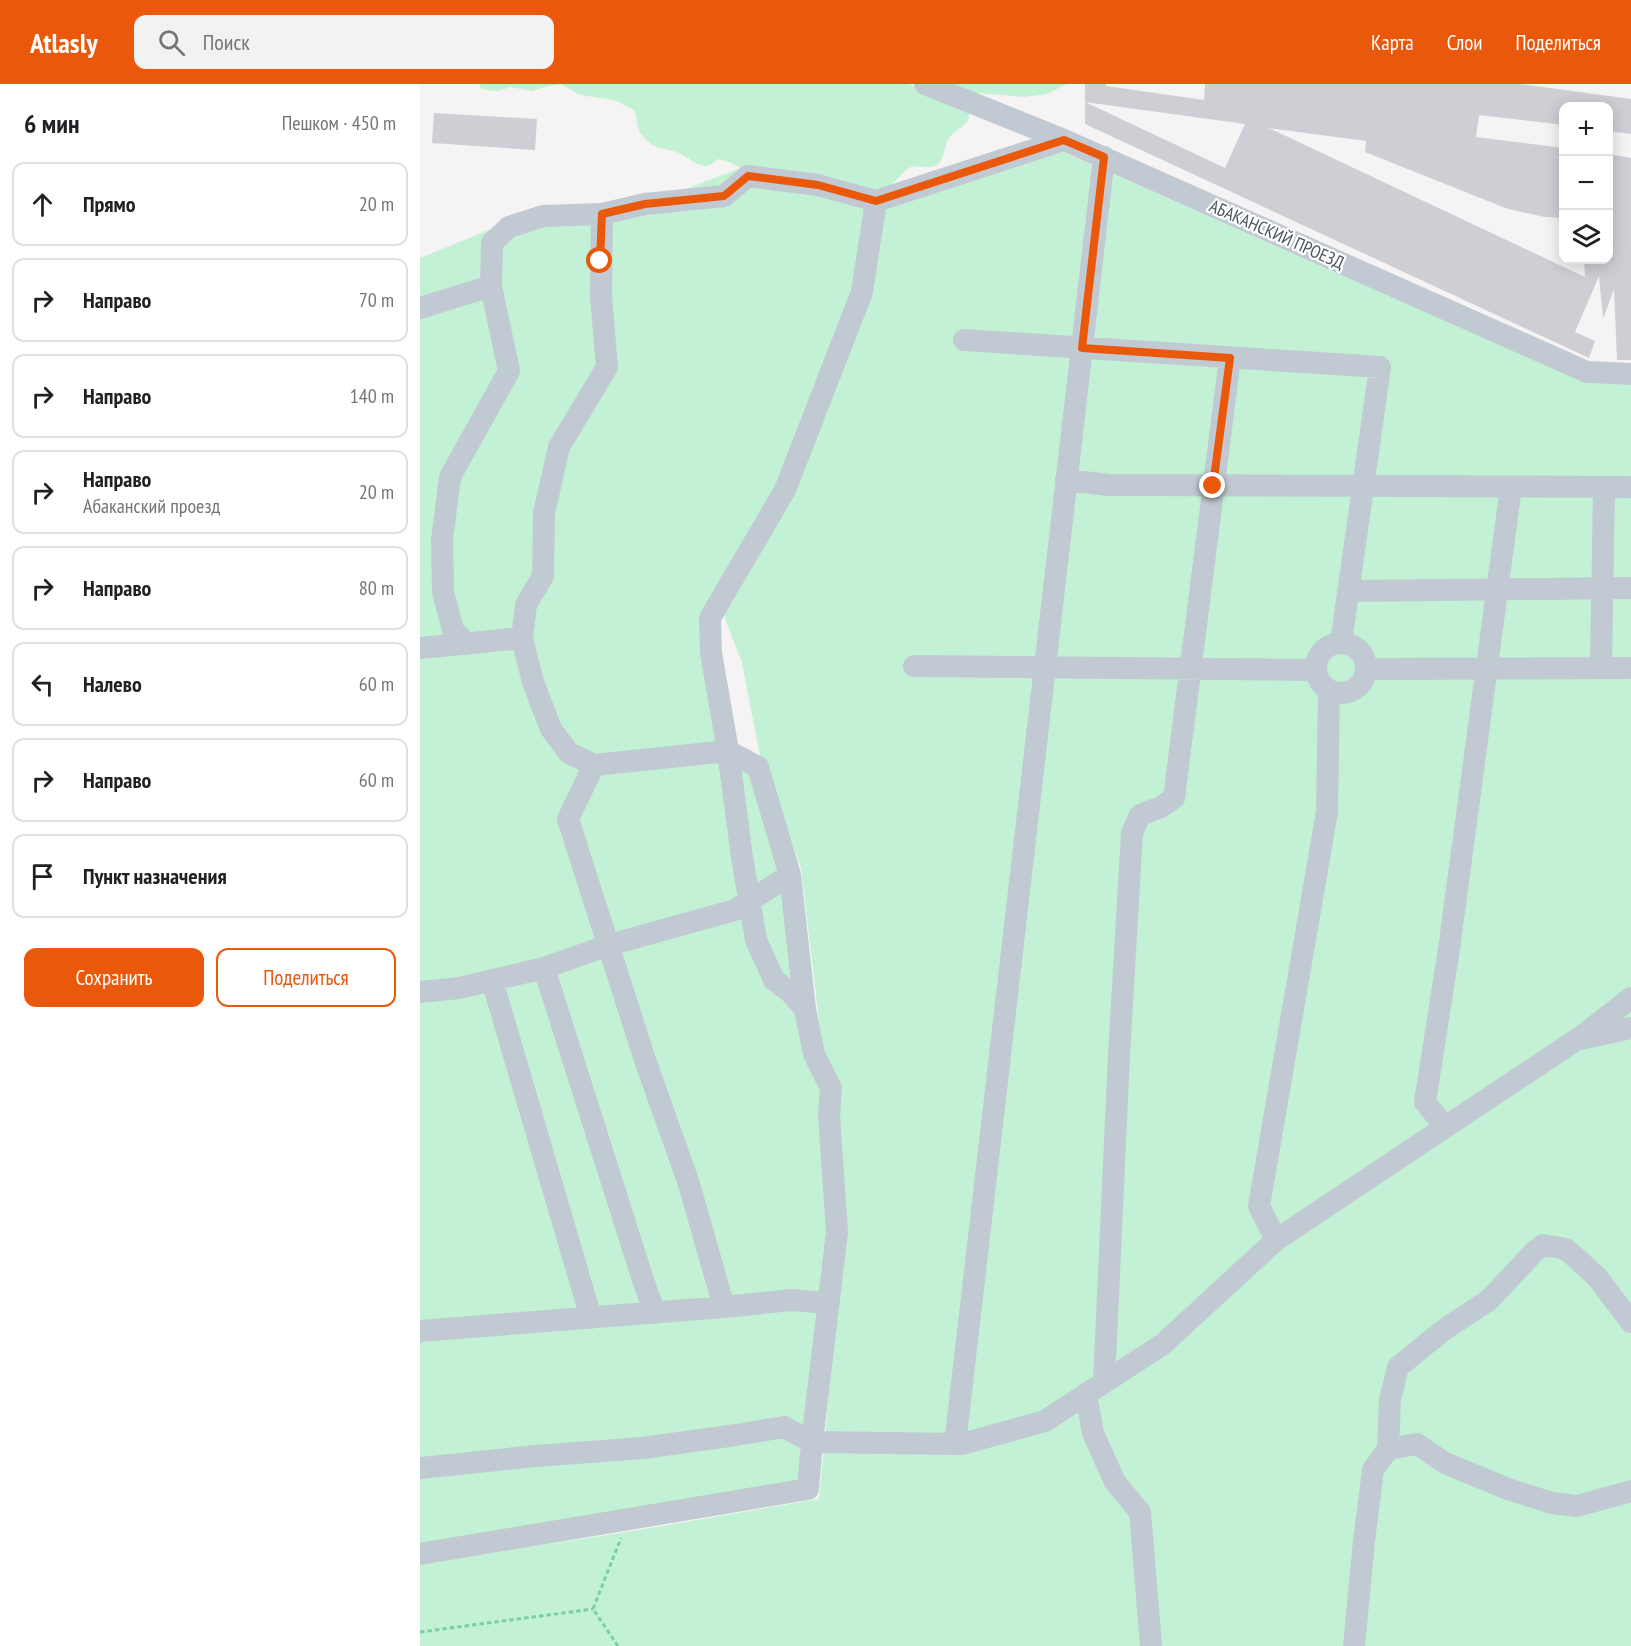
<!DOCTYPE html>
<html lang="ru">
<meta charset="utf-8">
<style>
:root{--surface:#fff;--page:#f2f2f2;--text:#202124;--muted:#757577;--line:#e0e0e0;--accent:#ea580c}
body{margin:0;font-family:"PT Sans Narrow",sans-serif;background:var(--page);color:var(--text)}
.controls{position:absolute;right:18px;top:18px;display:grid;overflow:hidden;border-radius:12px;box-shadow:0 3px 15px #0003}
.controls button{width:54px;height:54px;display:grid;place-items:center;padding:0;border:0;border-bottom:2px solid var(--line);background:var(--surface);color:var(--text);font:30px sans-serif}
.stop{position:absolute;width:18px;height:18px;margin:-14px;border:4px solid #ea580c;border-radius:50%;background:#fff}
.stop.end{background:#ea580c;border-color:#fff;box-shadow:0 2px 6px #0008}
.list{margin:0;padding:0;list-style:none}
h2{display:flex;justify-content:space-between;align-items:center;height:78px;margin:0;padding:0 24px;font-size:26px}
h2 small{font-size:20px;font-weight:400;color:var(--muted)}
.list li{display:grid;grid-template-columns:39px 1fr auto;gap:18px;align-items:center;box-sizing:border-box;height:84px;margin:0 12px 12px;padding:0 12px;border:2px solid var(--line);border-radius:12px}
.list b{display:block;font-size:22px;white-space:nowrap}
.list p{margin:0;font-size:20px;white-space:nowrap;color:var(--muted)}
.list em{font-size:20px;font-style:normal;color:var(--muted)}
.actions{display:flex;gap:12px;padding:18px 24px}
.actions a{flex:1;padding:14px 0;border:2px solid var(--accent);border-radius:12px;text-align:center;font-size:21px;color:var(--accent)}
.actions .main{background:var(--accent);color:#fff}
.icon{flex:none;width:33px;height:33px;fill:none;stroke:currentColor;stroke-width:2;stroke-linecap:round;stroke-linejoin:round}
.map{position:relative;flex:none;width:1211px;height:1562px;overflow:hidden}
header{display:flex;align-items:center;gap:36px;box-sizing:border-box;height:84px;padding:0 30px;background:var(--accent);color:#fff}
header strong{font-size:28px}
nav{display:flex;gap:33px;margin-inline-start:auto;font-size:21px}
.search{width:420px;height:54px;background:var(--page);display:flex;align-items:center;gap:15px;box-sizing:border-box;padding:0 21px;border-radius:12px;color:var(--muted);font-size:22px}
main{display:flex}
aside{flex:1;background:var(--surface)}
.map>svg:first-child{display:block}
</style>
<header>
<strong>Atlasly</strong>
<div class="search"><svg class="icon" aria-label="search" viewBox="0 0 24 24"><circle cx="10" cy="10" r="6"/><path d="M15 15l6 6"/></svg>Поиск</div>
<nav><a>Карта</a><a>Слои</a><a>Поделиться</a></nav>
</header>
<main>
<aside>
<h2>6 мин<small>Пешком · 450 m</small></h2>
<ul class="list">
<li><svg class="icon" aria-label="ahead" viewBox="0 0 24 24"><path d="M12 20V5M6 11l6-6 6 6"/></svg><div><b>Прямо</b></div><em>20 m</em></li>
<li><svg class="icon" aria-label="right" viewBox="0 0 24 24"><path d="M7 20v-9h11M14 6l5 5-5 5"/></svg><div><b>Направо</b></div><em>70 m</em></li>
<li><svg class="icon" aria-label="right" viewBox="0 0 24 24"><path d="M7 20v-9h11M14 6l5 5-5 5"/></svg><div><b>Направо</b></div><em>140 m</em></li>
<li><svg class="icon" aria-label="right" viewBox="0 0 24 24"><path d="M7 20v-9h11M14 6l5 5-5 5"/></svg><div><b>Направо</b><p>Абаканский проезд</p></div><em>20 m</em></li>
<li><svg class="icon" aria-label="right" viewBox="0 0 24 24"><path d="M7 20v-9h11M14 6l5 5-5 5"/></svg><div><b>Направо</b></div><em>80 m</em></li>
<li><svg class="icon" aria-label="left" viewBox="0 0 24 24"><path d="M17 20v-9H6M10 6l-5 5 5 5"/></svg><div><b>Налево</b></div><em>60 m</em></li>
<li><svg class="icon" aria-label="right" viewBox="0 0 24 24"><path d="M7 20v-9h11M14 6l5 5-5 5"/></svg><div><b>Направо</b></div><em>60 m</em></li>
<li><svg class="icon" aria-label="arrive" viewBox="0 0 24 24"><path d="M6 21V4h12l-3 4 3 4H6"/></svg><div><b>Пункт назначения</b></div></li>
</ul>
<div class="actions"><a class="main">Сохранить</a><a>Поделиться</a></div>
</aside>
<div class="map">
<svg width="1211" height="1562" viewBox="0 0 1211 1562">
<rect width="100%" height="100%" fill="#f5f3f3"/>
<path fill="#c3f1d5" d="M59,0H489L500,6L548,26C554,40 536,44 529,54C524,62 525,73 518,80C511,86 500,81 491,83C486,85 473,100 467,105L436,207L358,404L282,532L307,677L334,693L363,787L403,1002L411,1148L384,1393L368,1401L0,1464V174L106,131L252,110L321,84L309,78L298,75C293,79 291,82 285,82C275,81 268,73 259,69C244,63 232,66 221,50C216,43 217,34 215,27L199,18L188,15L160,11L141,0L124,3L112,7L90,3L79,7L66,6L61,4Z
M527,0H647L627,10L603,13L547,8Z
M643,68L1166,299L1211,301V1562H0V1480L212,1447L399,1415L424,1148L381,784L341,677L322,579L304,532L465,123Z"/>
<path fill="#cdcfd5" d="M665,0H686V2L784,16L785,0H1100L1211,15V50L1188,47V22H1143V41L1059,31L1056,53L1143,64V134L1125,133L1088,125L945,68L946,57L849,44L1165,193L1164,176H1188V70L1211,74V276H1197L1194,205L1183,235L1179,192L1155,248L1175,257L1169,274L665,40V18L805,84L825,40L665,18Z
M14,29L117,35L115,66L12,59Z"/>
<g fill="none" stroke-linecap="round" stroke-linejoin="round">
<path stroke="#7ad0a6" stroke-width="3" stroke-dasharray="4.5 3" stroke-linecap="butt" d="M0,1548L173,1525
M198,1562L173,1525L201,1454"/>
<path stroke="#c1cad2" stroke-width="22" d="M505,0L644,56L1167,288L1211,290
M182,130L181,213L187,283L139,363L124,429L123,492L106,521L102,554L113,598L131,645L149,669L174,681L148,735L225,976L269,1100L304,1223
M0,224L71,202L72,159L89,143L123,132L182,130L225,120L304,112L328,92L398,101L456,117L644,56
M544,256L960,283L921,559
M646,396L689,401L1211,403
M928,507L1211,504
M896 584a25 25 0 1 1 50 0a25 25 0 1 1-50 0Z
M47,560L33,546L23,508L22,456L30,393L89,287L71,202
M0,564L102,554
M494,582L895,586
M1181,584L1184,403
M947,585L1211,584
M174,681L308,667L322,773L336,856L354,896L370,908L385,925
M124,884L224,1199L235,1229
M72,896L171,1234
M0,908L39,904L124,884L189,861L315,826L370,791
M1162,952L1211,914
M1025,1043L1005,1018L1029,865L1091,403
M856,1156L839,1122L907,728L909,607
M0,1247L304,1223L371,1216L408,1219
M684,1298L699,971L712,749L720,731L741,723L754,714L810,274
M666,1310L673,1349L695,1398L720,1428L731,1562
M535,1360L684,73
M968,1365L997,1360L1025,1379L1088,1405L1132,1419L1157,1422L1211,1407
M0,1384L116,1372L223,1364L316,1351L364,1343L392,1358L417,1148L409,1031L411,1004L394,970L385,925L370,791L338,683L308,667L291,569L290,534L365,406L442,208L456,117
M0,1470L388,1405L392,1358L542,1360L625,1337L743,1260L856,1156L1156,956L1211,944
M934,1562L944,1457L953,1386L968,1365L970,1316L978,1283L1025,1245L1069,1216L1115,1167L1123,1161L1146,1165L1177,1193L1211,1238"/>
</g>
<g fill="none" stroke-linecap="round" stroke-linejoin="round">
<path stroke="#ea580c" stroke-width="8" d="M180,177L182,130L225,120L304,112L328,92L398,101L456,117L644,56L684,73L662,264L810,274L793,402"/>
</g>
<g text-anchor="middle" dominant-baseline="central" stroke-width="4.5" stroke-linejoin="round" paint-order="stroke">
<g font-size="18" fill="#4a5661" stroke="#fff">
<text transform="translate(857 150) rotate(24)">АБАКАНСКИЙ ПРОЕЗД</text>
</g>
</g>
</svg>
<div class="controls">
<button>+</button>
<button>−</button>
<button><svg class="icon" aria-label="layers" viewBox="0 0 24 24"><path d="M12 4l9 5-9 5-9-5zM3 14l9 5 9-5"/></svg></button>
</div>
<div class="stop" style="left:180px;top:177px"></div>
<div class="stop end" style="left:793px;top:402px"></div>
</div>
</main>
